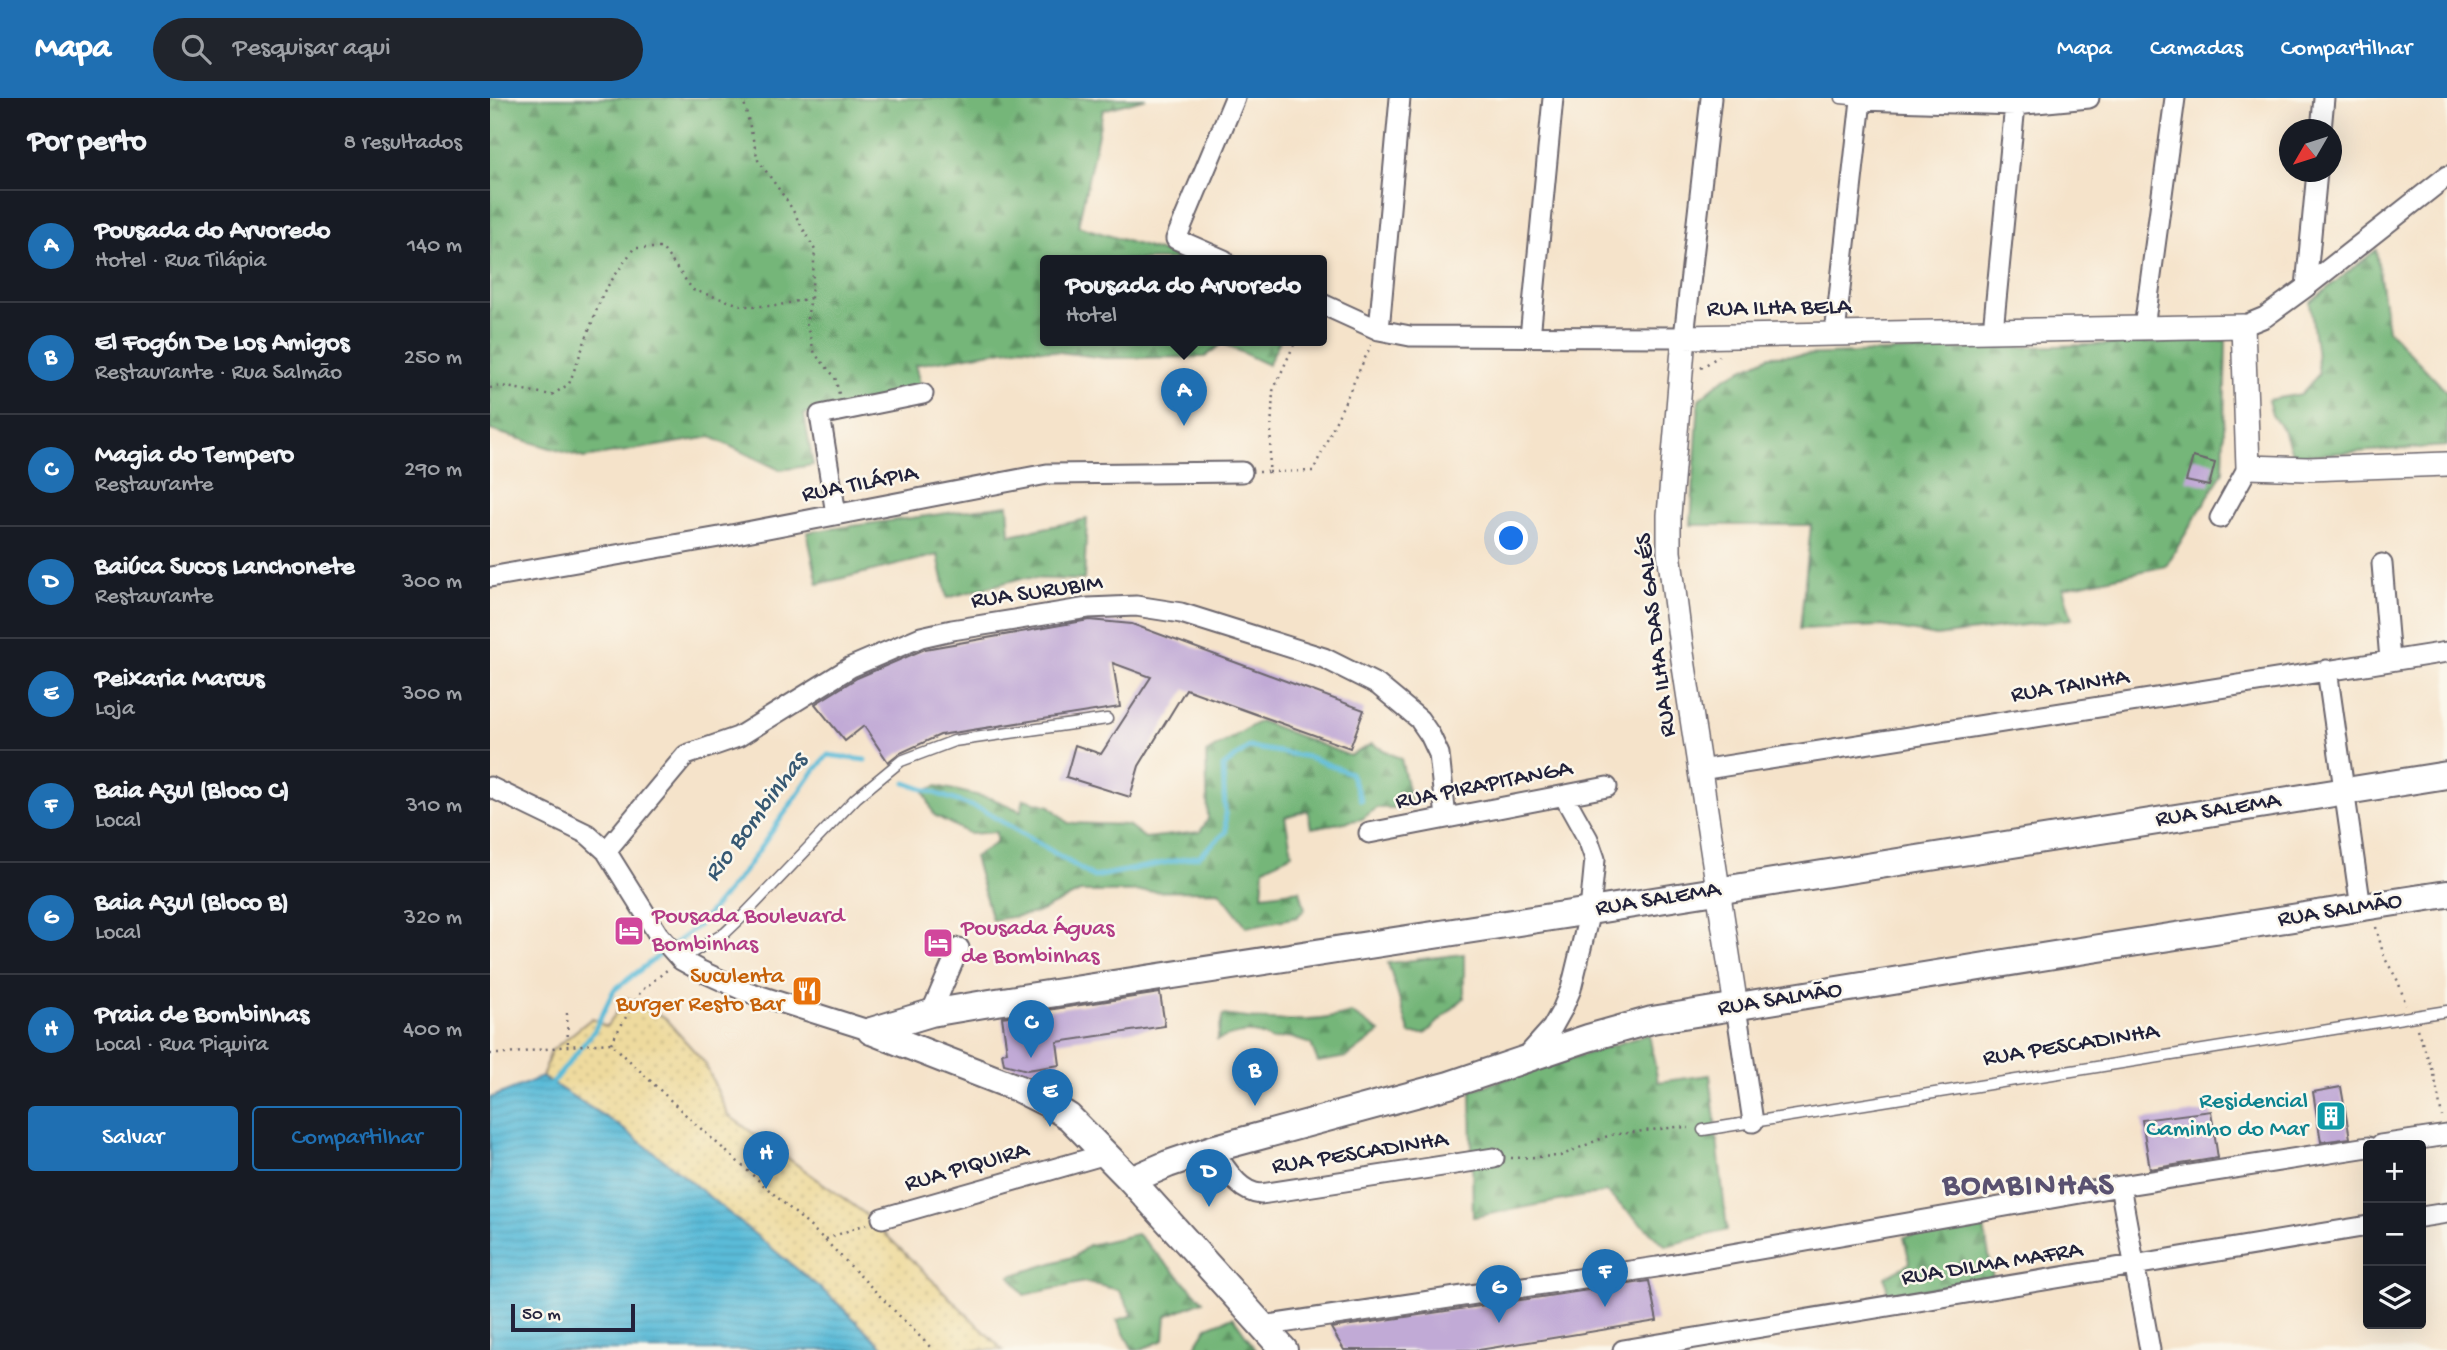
<!DOCTYPE html>
<html lang="pt">
<meta charset="utf-8">
<style>
:root{--surface:#171b24;--page:#20242c;--text:#f1f3f6;--muted:#9ea1a6;--line:#363941;--accent:#1f6fb2}
body{margin:0;font-family:"Gochi Hand",sans-serif;background:var(--page);color:var(--text)}
.controls{position:absolute;right:21px;bottom:21px;display:grid;overflow:hidden;border-radius:7px;box-shadow:0 7px 28px #0002}
.controls button{width:63px;height:63px;display:grid;place-items:center;padding:0;border:0;border-bottom:2px solid var(--line);background:var(--surface);color:var(--text);font:35px sans-serif}
.compass{position:absolute;left:1789px;top:21px;width:63px;height:63px;border-radius:50%;background:var(--surface);box-shadow:0 7px 28px #0002;rotate:231deg}
.scale{position:absolute;left:21px;bottom:18px;width:124px;box-sizing:border-box;padding-left:7px;border:4px solid #22223b;border-top:0;font-size:19px;line-height:24px;white-space:nowrap;color:#22223b;-webkit-text-stroke:5px #fbf7ec;paint-order:stroke}
.you{position:absolute;left:1022px;top:441px;width:24px;height:24px;margin:-18px;border:5px solid #fff;border-radius:50%;background:#1a73e8;box-shadow:0 0 0 10px #1a73e833}
.badge{display:grid;place-items:center;width:46px;height:46px;border-radius:50%;background:var(--accent);color:#fff;font-size:23px;font-weight:700}
.pin{position:absolute;translate:-50% -58px;filter:drop-shadow(0 2px 4px #0008)}
.pin::after{content:'';position:absolute;top:37px;width:24px;height:21px;background:inherit;clip-path:polygon(0 0,100% 0,50% 100%)}
.popup{position:absolute;left:550px;top:157px;width:287px;height:91px;box-sizing:border-box;display:grid;place-content:center;border-radius:7px;background:var(--surface);filter:drop-shadow(0 2px 5px #0005);font-size:23px;white-space:nowrap;color:var(--muted)}
.popup b{font-size:26px;color:var(--text)}
.popup::after{content:'';position:absolute;left:50%;top:100%;margin-left:-14px;border:14px solid transparent;border-top-color:var(--surface)}
.list{margin:0;padding:0;list-style:none}
h2{display:flex;justify-content:space-between;align-items:center;height:91px;margin:0;padding:0 28px;font-size:30px}
h2 small{font-size:23px;font-weight:400;color:var(--muted)}
.list li{display:grid;grid-template-columns:46px 1fr auto;gap:21px;align-items:center;box-sizing:border-box;height:112px;padding:0 28px;border-top:2px solid var(--line)}
.list b{display:block;font-size:26px;white-space:nowrap}
.list p{margin:0;font-size:23px;white-space:nowrap;color:var(--muted)}
.list em{font-size:23px;font-style:normal;color:var(--muted)}
.actions{display:flex;gap:14px;padding:21px 28px}
.actions a{flex:1;padding:16px 0;border:2px solid var(--accent);border-radius:7px;text-align:center;font-size:24px;color:var(--accent)}
.actions .main{background:var(--accent);color:#fff}
.icon{flex:none;width:38px;height:38px;fill:none;stroke:currentColor;stroke-width:2;stroke-linecap:round;stroke-linejoin:round}
.map{position:relative;flex:none;width:1957px;height:1252px;overflow:hidden}
header{display:flex;align-items:center;gap:42px;box-sizing:border-box;height:98px;padding:0 35px;background:var(--accent);color:#fff}
header strong{font-size:33px}
nav{display:flex;gap:38px;margin-inline-start:auto;font-size:24px}
.search{width:490px;height:63px;background:var(--page);display:flex;align-items:center;gap:18px;box-sizing:border-box;padding:0 24px;border-radius:38px;color:var(--muted);font-size:26px}
main{display:flex}
aside{flex:1;background:var(--surface)}
.map>svg:first-child{display:block}
</style>
<header>
<strong>Mapa</strong>
<div class="search"><svg class="icon" aria-label="search" viewBox="0 0 24 24"><circle cx="10" cy="10" r="6"/><path d="M15 15l6 6"/></svg>Pesquisar aqui</div>
<nav><a>Mapa</a><a>Camadas</a><a>Compartilhar</a></nav>
</header>
<main>
<aside>
<h2>Por perto<small>8 resultados</small></h2>
<ul class="list">
<li><span class="badge">A</span><div><b>Pousada do Arvoredo</b><p>Hotel · Rua Tilápia</p></div><em>140 m</em></li>
<li><span class="badge">B</span><div><b>El Fogón De Los Amigos</b><p>Restaurante · Rua Salmão</p></div><em>250 m</em></li>
<li><span class="badge">C</span><div><b>Magia do Tempero</b><p>Restaurante</p></div><em>290 m</em></li>
<li><span class="badge">D</span><div><b>Baiúca Sucos Lanchonete</b><p>Restaurante</p></div><em>300 m</em></li>
<li><span class="badge">E</span><div><b>Peixaria Marcus</b><p>Loja</p></div><em>300 m</em></li>
<li><span class="badge">F</span><div><b>Baia Azul (Bloco C)</b><p>Local</p></div><em>310 m</em></li>
<li><span class="badge">G</span><div><b>Baia Azul (Bloco B)</b><p>Local</p></div><em>320 m</em></li>
<li><span class="badge">H</span><div><b>Praia de Bombinhas</b><p>Local · Rua Piquira</p></div><em>400 m</em></li>
</ul>
<div class="actions"><a class="main">Salvar</a><a>Compartilhar</a></div>
</aside>
<div class="map">
<svg width="1957" height="1252" viewBox="0 0 1957 1252">
<defs>
<pattern id="forest-firs" width="22" height="20" patternUnits="userSpaceOnUse" patternTransform="scale(1.75)"><rect width="22" height="20" fill="#74b679"/><path d="M5 1l3.5 6h-7zM16 11l3.5 6h-7z" fill="#5f9464"/></pattern>
<pattern id="sand-dots" width="8" height="8" patternUnits="userSpaceOnUse" patternTransform="scale(1.75)"><rect width="8" height="8" fill="#eeda9e"/><path d="M2 2h.1M6 6h.1" fill="none" stroke="#ccbb89" stroke-width="1.8" stroke-linecap="round"/></pattern>
<pattern id="water-rules" width="6" height="5" patternUnits="userSpaceOnUse" patternTransform="scale(1.75)"><rect width="6" height="5" fill="#5abbd8"/><path d="M0 2.5h6" fill="none" stroke="#4ea0ba"/></pattern>
</defs>
<rect width="100%" height="100%" fill="#fbf7ec"/>
<filter id="ink" filterUnits="userSpaceOnUse"><feTurbulence type="fractalNoise" baseFrequency=".0143" numOctaves="2"/><feDisplacementMap in="SourceGraphic" scale="14" xChannelSelector="R" yChannelSelector="G"/><feConvolveMatrix kernelMatrix="1 2 1 2 8 2 1 2 1" color-interpolation-filters="sRGB"/></filter>
<filter id="wash" filterUnits="userSpaceOnUse"><feTurbulence type="fractalNoise" baseFrequency=".00686" numOctaves="4" result="noise"/><feDisplacementMap in="SourceGraphic" scale="28" xChannelSelector="R" yChannelSelector="G"/><feGaussianBlur stdDeviation="1.57" result="paint"/><feColorMatrix in="noise" values="0 0 0 0 0 0 0 0 0 0 0 0 0 0 0 0 0 1.4 0 .05"/><feComposite in="paint" operator="in"/></filter>
<g filter="url(#wash)">
<rect width="100%" height="100%" fill="#f5e3ca"/>
<path fill="url(#forest-firs)" stroke="#4b6c5a" stroke-width="2" d="M0,0H656L613,12L588,128L698,162H556V242H790L778,267L732,245L715,259L615,260L532,249L425,267L432,292L314,316L323,367L290,372L221,339L94,360L0,332Z
M1886,152L1898,232L1957,294V348L1803,358L1795,335L1782,317L1778,302L1811,296L1829,276L1820,204Z
M1736,242L1733,374L1676,468L1573,490L1582,521L1446,538L1392,528L1310,531L1321,427H1201L1209,301L1236,279L1280,258Z
M518,407L520,437L597,421L594,482L532,480L457,500L448,457L328,486L317,434Z
M770,623L860,658L882,646L911,661L922,710H886L872,721L821,730L818,712L795,719L802,756L774,770L772,797L810,792L815,811L807,819L757,829L729,793L590,794L547,815L502,822L484,759L506,745V734L480,736L444,717L434,693L447,688L503,701L531,713L534,701L560,708L578,725L638,727L655,740L710,734L718,721L716,655Z
M974,856V900L935,936H920L898,865Z
M861,915L890,934L857,959L828,964L821,946L799,939L782,942C763,930 746,935 727,942L733,917C774,923 822,927 861,915Z
M1159,936L1168,984L1220,977L1237,1132L1176,1148L1116,1094L983,1119L981,992Z
M1493,1124L1503,1181L1398,1197L1395,1179L1420,1165L1414,1139Z
M647,1136L713,1203L676,1218L674,1242L649,1252H643L627,1222L643,1217L629,1192L595,1184L534,1197L520,1178L585,1158L599,1147Z
M743,1219L766,1252H707L704,1250L717,1229Z"/>
<path fill="url(#sand-dots)" stroke="#887e6c" stroke-width="2" d="M137,900L174,919L215,965L238,1017L374,1115L513,1252H396L341,1199L128,1027L52,979L61,953L102,920L116,929Z"/>
<path fill="url(#water-rules)" stroke="#3e6e8a" stroke-width="2" d="M52,979L128,1027L182,1068L341,1199L396,1252H0V1000Z"/>
<g fill="none" stroke-linecap="round" stroke-linejoin="round">
<path stroke="#5abbd8" stroke-width="5" d="M416,685L493,712L604,779L709,758L736,734L733,669L759,649L819,659L860,675L871,702
M62,986L104,933L124,892L209,827L255,772L321,677L338,657L375,662"/>
</g>
<g id="blocks">
<path fill="#c1aad6" d="M1703,359L1725,365L1719,388L1696,383Z
M599,522L642,526L874,612L860,650L696,591L649,668L640,699L576,679L585,647L611,656L661,579L623,565L630,609L450,637L408,656L398,664L374,628L355,643L325,606L367,580L435,551Z
M670,895L675,928L567,944L570,967L537,972L514,966L512,955L517,954L512,919Z
M1851,989L1860,1040L1831,1044L1823,994Z
M1721,1013L1728,1060L1660,1071L1652,1022Z
M1159,1183L1167,1223L989,1252H854L841,1230Z"/>
</g>
</g>
<g filter="url(#ink)">
<use href="#blocks" fill-opacity="0" stroke="#6c666d" stroke-width="2"/>
<g fill="none" stroke-linecap="round" stroke-linejoin="round">
<g stroke="#6c666d" stroke-width="13">
<path id="service" d="M1351,0L1371,2
M191,861L235,835L255,816L366,700L411,663L464,643L617,621
M1213,1032L1957,913"/>
</g>
<g stroke="#6c666d" stroke-width="23">
<path id="minor" d="M1831,32L1834,0
M734,162L686,141L745,0
M1816,189L1827,74
M832,206L889,232L920,238L1194,239L1221,0
M1753,228L1775,219L1816,189L1957,78
M1654,230L1685,0
M889,232L910,0
M1503,233L1525,7
M1345,236L1371,2L1525,7L1599,0
M1040,239L1063,0
M346,416L330,317L433,296
M1730,420L1758,369
M1892,466L1900,562
M0,479L241,437L557,376L752,374
M1837,572L1871,810
M1210,672L1957,554
M0,689L97,736L116,753L168,836L191,862L211,873L255,893L381,933
M879,735L1117,689
M116,753L196,657L248,639L361,569L431,539L462,532L598,510L646,508L691,515L834,560L888,587L929,621L940,637L949,656L956,720
M1246,909L1263,1024
M441,915L469,850
M1036,959L1062,930L1072,912L1081,891L1100,813L1105,761L1098,741L1074,698
M1890,1047L1957,1037
M722,1051C735,1068 747,1094 771,1096L1004,1060
M1630,1088L1660,1252
M1931,1119L1957,1115
M392,1120L616,1056
M772,1228L1167,1169L1630,1088L1878,1049
M1133,1252L1878,1128"/>
</g>
<g stroke="#6c666d" stroke-width="26">
<path id="tertiary" d="M1246,909L1192,555L1179,454V417L1194,239L1753,228L1758,369L1818,371L1957,366"/>
</g>
<g stroke="#6c666d" stroke-width="30">
<path id="secondary" d="M381,933L441,915L500,905L1100,813L1957,677
M381,933L527,990L557,1005L579,1019L641,1082L794,1252
M641,1082L678,1066L722,1051L959,987L1098,940L1162,922L1564,857L1957,796"/>
</g>
<path stroke="#6c666d" stroke-width="2.5" stroke-dasharray="2 5" stroke-linecap="butt" d="M253,0L268,62L298,104L325,152L321,200L316,225L325,256L345,279L349,296
M1211,270L1229,258
M0,290L11,288L62,297L79,286L113,195L144,150H172L203,192L254,208H285L321,200
M769,374H779L783,293L806,242
M779,374L823,373L881,247
M1886,829L1894,859L1908,883L1916,907
M77,915L78,948
M1927,931L1944,976L1952,1019
M121,945L151,893L177,872
M0,956H17L78,948L121,945L199,1020L335,1142L443,1252
M1021,1060L1070,1058L1120,1037L1187,1029L1199,1030
M336,1141L376,1126"/>
<use href="#service" stroke="#fff" stroke-width="10"/>
<use href="#minor" stroke="#fff" stroke-width="19"/>
<use href="#tertiary" stroke="#fff" stroke-width="23"/>
<use href="#secondary" stroke="#fff" stroke-width="26"/>
</g>
</g>
<defs>
<g id="hotel-square" transform="scale(1.575)"><rect x="-9" y="-9" width="18" height="18" rx="4" fill="#d1479c" stroke="#fbf7ec"/><path d="M-6-4.5h1.5V1H6V5H4.5V3h-9V5H-6ZM-4 0a1.8 1.8 0 1 1 3.6 0ZM.5 0V-2.5h3Q6-2.5 6 0Z" fill="#fff"/></g>
<g id="restaurant-square" transform="scale(1.575)"><rect x="-9" y="-9" width="18" height="18" rx="4" fill="#e8710a" stroke="#fbf7ec"/><path d="M-5-6h1v4h1v-4h1v4h1v-4h1v5L-1.5 .5V6h-2V.5L-5-1ZM5-6V6H3V1.5H1.5Q1.5-4 5-6Z" fill="#fff"/></g>
<g id="building-square" transform="scale(1.575)"><rect x="-9" y="-9" width="18" height="18" rx="4" fill="#0f9aa8" stroke="#fbf7ec"/><path d="M-4-6H4V6H1V3H-1V6H-4ZM-2.5-4.3h1.7v1.8h-1.7ZM.8-4.3h1.7v1.8H.8ZM-2.5-1h1.7V.8h-1.7ZM.8-1h1.7V.8H.8Z" fill="#fff"/></g>
</defs>
<g fill-rule="evenodd">
<use href="#hotel-square" x="139" y="833"/>
<use href="#hotel-square" x="448" y="845"/>
<use href="#restaurant-square" x="317" y="893"/>
<use href="#building-square" x="1841" y="1018"/>
</g>
<g text-anchor="middle" dominant-baseline="central" stroke-width="5" stroke-linejoin="round" paint-order="stroke">
<g font-size="24" fill="#22223b" stroke="#fbf7ec">
<text transform="translate(1289 211) rotate(-1)">RUA ILHA BELA</text>
<text transform="translate(370 387) rotate(-11)">RUA TILÁPIA</text>
<text transform="translate(547 495) rotate(-8)">RUA SURUBIM</text>
<text transform="translate(1167 537) rotate(-97)">RUA ILHA DAS GALÉS</text>
<text transform="translate(1580 589) rotate(-9)">RUA TAINHA</text>
<text transform="translate(994 688) rotate(-11)">RUA PIRAPITANGA</text>
<text transform="translate(1728 713) rotate(-9)">RUA SALEMA</text>
<text transform="translate(1168 802) rotate(-9)">RUA SALEMA</text>
<text transform="translate(1850 813) rotate(-9)">RUA SALMÃO</text>
<text transform="translate(1290 902) rotate(-9)">RUA SALMÃO</text>
<text transform="translate(1581 948) rotate(-9)">RUA PESCADINHA</text>
<text transform="translate(870 1056) rotate(-9)">RUA PESCADINHA</text>
<text transform="translate(477 1070) rotate(-16)">RUA PIQUIRA</text>
<text transform="translate(1502 1167) rotate(-9)">RUA DILMA MAFRA</text>
</g>
<g font-size="24" fill="#b23c85" stroke="#fbf7ec" text-anchor="start">
<text x="162" y="819">Pousada Boulevard<tspan x="162" dy="28">Bombinhas</tspan></text>
<text x="471" y="831">Pousada Águas<tspan x="471" dy="28">de Bombinhas</tspan></text>
</g>
<g font-size="24" fill="#c56008" stroke="#fbf7ec" text-anchor="end">
<text x="294" y="879">Suculenta<tspan x="294" dy="28">Burger Resto Bar</tspan></text>
</g>
<g font-size="24" fill="#0d838f" stroke="#fbf7ec" text-anchor="end">
<text x="1818" y="1004">Residencial<tspan x="1818" dy="28">Caminho do Mar</tspan></text>
</g>
<g font-size="26" font-style="italic" fill="#365872" stroke="#fbf7ec">
<text transform="translate(267 720) rotate(-53)">Rio Bombinhas</text>
</g>
<g font-size="32" font-weight="bold" letter-spacing="2" fill="#5a5271" stroke="#fbf7ec">
<text x="1539" y="1089">BOMBINHAS</text>
</g>
</g>
</svg>
<div class="controls">
<button>+</button>
<button>−</button>
<button><svg class="icon" aria-label="layers" viewBox="0 0 24 24"><path d="M12 4l9 5-9 5-9-5zM3 14l9 5 9-5"/></svg></button>
</div>
<svg class="compass" viewBox="-18 -18 36 36"><path d="M0-13l5 13h-10z" fill="#e53935"/><path d="M0 13l5-13h-10z" fill="#9ea1a6"/></svg>
<div class="scale">50 m</div>
<div class="you"></div>
<div class="pin badge" style="left:694px;top:328px">A</div>
<div class="popup"><b>Pousada do Arvoredo</b>Hotel</div>
<div class="pin badge" style="left:765px;top:1008px">B</div>
<div class="pin badge" style="left:541px;top:960px">C</div>
<div class="pin badge" style="left:719px;top:1109px">D</div>
<div class="pin badge" style="left:560px;top:1029px">E</div>
<div class="pin badge" style="left:1115px;top:1209px">F</div>
<div class="pin badge" style="left:1009px;top:1225px">G</div>
<div class="pin badge" style="left:276px;top:1091px">H</div>
</div>
</main>
